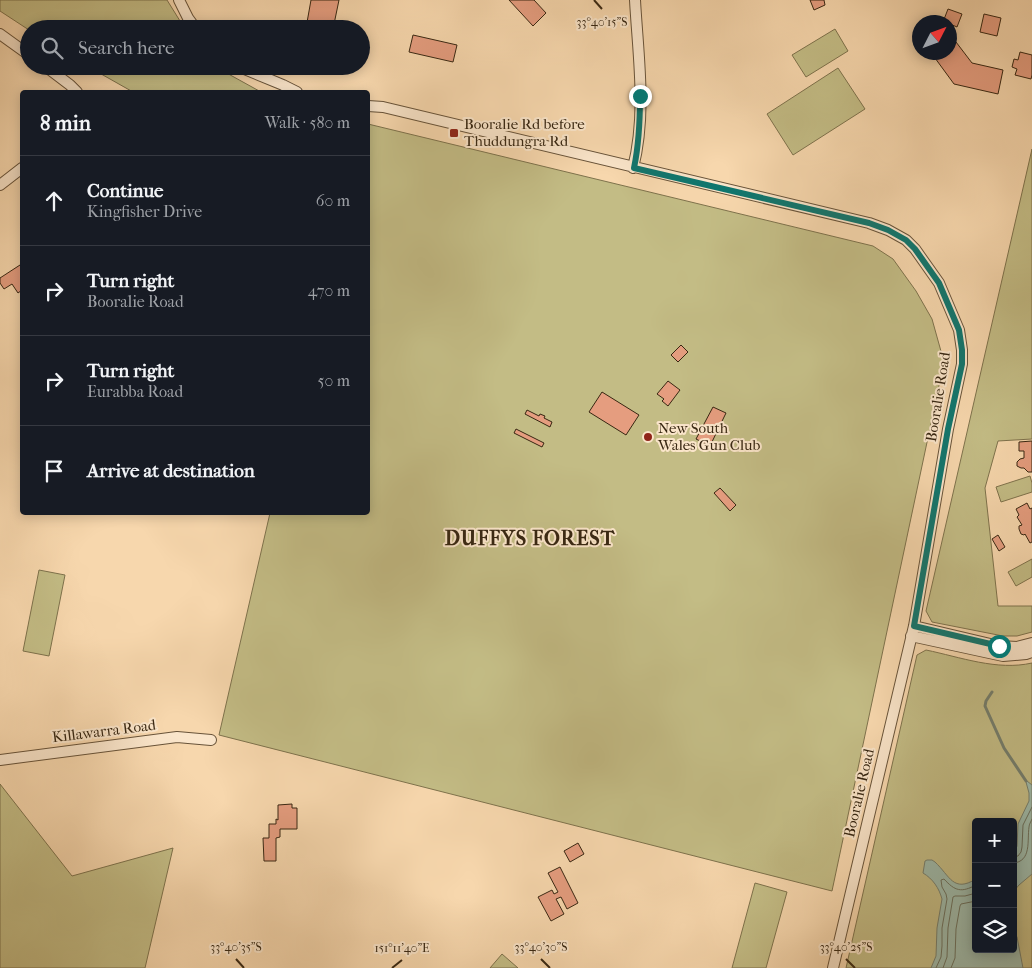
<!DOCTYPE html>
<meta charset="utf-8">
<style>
:root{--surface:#171b24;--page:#242831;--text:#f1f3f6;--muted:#9ea1a6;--line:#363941}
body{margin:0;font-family:"IM FELL French Canon",serif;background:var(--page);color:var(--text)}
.controls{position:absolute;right:15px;bottom:15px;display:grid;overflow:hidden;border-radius:5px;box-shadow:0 2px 12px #0003}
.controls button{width:45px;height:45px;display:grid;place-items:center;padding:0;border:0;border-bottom:1px solid var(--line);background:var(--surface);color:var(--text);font:25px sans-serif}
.compass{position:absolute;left:912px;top:15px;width:45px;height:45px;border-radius:50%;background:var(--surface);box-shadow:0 2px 12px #0003;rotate:48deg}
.stop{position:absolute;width:15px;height:15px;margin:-11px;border:4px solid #0f766e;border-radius:50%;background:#fff}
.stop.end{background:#0f766e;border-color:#fff;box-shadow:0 1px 5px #0008}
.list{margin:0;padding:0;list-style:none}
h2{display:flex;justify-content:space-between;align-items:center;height:65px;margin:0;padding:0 20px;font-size:21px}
h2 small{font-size:16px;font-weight:400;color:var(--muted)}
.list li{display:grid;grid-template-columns:32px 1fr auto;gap:15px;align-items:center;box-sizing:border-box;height:90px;padding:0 20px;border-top:1px solid var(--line)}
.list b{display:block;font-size:19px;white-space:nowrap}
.list p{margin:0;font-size:16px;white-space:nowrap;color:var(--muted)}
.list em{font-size:16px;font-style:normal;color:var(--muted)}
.icon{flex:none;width:28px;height:28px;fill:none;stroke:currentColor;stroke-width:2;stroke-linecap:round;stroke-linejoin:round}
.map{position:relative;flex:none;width:1032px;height:968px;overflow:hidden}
.search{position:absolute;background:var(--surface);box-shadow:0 2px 12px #0003;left:20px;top:20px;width:350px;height:55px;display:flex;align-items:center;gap:12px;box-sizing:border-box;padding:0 18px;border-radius:28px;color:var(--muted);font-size:19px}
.panel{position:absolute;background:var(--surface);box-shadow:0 2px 12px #0003;left:20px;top:90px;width:350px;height:425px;border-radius:5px}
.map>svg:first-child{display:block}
</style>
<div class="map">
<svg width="1032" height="968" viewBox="0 0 1032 968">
<rect width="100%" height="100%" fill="#f7d7ad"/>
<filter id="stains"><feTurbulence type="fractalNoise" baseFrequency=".004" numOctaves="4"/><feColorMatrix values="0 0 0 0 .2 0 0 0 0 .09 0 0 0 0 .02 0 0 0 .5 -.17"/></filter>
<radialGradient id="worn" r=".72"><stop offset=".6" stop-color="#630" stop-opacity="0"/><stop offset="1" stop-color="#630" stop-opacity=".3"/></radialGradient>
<path fill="#c3bc85" stroke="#7e724c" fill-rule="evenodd" d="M0,0H167L185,29H29V30L0,11Z
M835,29L848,51L806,77L792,55Z
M87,66H214L261,92H133Z
M838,68L865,109L793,155L767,114Z
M368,124L873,246L893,259L916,291L932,319L944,362L832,891L219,735L270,513L368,512Z
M1032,149V439L998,441L985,488L998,606H1032V632L1017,636H1003L932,622L926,611Z
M1030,476L1032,483V492L1001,502L996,487Z
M1032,559V577L1016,586L1008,572Z
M39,570L65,575L49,656L23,651Z
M926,650C960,657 997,671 1032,663V968H846L917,655ZM976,822H1013V949H976Z
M0,784L72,876L173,848L145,968H0Z
M755,883L787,892L766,968H732Z
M502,954L518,968H490Z"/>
<path fill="#9dbaab" stroke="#757f6e" d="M1027,781L1032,785V874L1019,885L1013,892V858L1017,846L1018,824L1029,801V793L1026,782Z
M927,860H932L935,862C950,876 953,893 976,879V949H1013V931L1017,937L1023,968H931L936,956L937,928L942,899C939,888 933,879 923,873L925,861Z"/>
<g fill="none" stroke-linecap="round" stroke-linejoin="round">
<path stroke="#6a705e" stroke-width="1" d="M1013,857L1018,856L1021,852L1022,847L1023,825L1032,807
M1013,863C1032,862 1027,840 1029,827C1029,824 1031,822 1032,819
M936,968L941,957L942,946V928L947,899L946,894L942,887L941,880L944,879C955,891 961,893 976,885
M943,968L947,957L948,928L953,897L955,896H965L976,893
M951,968L955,958L956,929L960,906L961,904L976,901"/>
<path stroke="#757f6e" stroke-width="3" d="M992,692L986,701L985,706L1004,748L1026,781"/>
</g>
<path fill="#e59d7f" stroke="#382712" d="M311,0H339L333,29L306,28Z
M509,0H534L546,13L533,26Z
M810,0H824L825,5L814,10Z
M948,9L962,14L957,27L950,24V22H943Z
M984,14L1001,18L997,36L980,32Z
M413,35L457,45L453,62L409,52Z
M956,42L972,63L1003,70L998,94L954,84L935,58L942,52H950V47Z
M1020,52L1032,55V75L1031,79L1015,75L1017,69L1012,67L1014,59L1018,60Z
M20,265L22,269V290L18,293L12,284L4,289L0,283V278Z
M681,345L688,352L678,362L671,355Z
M668,381L680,390L668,406L662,401L664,399L657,394Z
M602,392L639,415L626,435L589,412Z
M713,407L726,413L710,446L696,439Z
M527,410L539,416L540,414L545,416L544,418L552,422L550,427L525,414Z
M516,429L544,443L542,447L514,433Z
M1032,441V472H1028L1024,468H1021L1017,466V462L1020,459L1024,458V451H1019V442Z
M720,488L736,505L730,511L714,493Z
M1027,503L1030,509L1032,508V542L1030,543L1025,534L1024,535L1021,534L1019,529V526L1022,525L1017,517L1019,515L1016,509Z
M998,535L1005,547L999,551L992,539Z
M292,804V808H297V829H280V837L276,838V861H264L263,838H269V824H276V819L278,820V805Z
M578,843L584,854L570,862L564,851Z
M560,867L578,903L567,909L561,897L556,899L564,914L551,921L538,897L552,890L554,894L558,892L548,873Z"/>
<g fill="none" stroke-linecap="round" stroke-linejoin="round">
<g stroke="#685339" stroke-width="12">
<path id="minor" d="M179,0L188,18L196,29
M0,34L29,55
M45,66L70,85L77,92
M237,66L283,85L297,92
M368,106L383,107L869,223L888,230L906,240L915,249L939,283L959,330L962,350V364L948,429L914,626L833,968
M633,168C647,113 638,55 635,0
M0,185L22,168
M914,626L999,646L1017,647L1032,643
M911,636L1003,656L1026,654L1032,652
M0,760L177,737L211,740"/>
</g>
<use href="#minor" stroke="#fae5ca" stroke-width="10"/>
</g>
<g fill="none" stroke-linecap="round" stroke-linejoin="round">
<path stroke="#0f766e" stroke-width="6" d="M640,96C640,120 639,144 634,168L869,223L888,230L906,240L915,249L939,283L959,330L962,350V364L948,429L914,626L999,646"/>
</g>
<path fill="none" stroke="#382712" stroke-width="2" d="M594,0L602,9M236,959L244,968M541,959L550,968M846,959L855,968M392,968L402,960"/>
<g fill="#8f2418" stroke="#fae5ca" stroke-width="2">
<rect x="449" y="128" width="10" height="10" rx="2.5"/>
<circle cx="648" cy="437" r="5"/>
</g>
<g text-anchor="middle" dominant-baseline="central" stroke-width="4" stroke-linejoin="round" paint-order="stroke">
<g font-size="15" fill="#382712" stroke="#fae5ca" text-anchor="start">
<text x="464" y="124">Booralie Rd before<tspan x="464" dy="17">Thuddungra Rd</tspan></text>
<text x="658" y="428">New South<tspan x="658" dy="17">Wales Gun Club</tspan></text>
</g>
<g font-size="15" fill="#382712" stroke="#fae5ca">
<text transform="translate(938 397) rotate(-81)">Booralie Road</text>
<text transform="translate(104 731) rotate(-7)">Killawarra Road</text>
<text transform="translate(859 793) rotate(-77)">Booralie Road</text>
</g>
<g font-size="20" font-weight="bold" letter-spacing="1" fill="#382712" stroke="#fae5ca">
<text x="530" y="538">DUFFYS FOREST</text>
</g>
</g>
<g font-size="12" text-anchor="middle" fill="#382712" stroke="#fae5ca" stroke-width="4" stroke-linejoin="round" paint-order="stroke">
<text x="602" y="26">33°40'15"S</text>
<text x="236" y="951">33°40'35"S</text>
<text x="541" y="951">33°40'30"S</text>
<text x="846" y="951">33°40'25"S</text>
<text x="402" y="952">151°11'40"E</text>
</g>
<rect width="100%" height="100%" filter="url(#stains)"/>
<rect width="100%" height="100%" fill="url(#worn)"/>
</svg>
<div class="controls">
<button>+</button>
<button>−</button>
<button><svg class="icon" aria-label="layers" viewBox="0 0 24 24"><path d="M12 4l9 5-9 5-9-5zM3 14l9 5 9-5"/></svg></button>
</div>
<svg class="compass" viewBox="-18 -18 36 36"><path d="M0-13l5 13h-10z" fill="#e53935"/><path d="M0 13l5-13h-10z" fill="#9ea1a6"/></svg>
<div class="stop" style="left:999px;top:646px"></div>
<div class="stop end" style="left:640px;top:96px"></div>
<div class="search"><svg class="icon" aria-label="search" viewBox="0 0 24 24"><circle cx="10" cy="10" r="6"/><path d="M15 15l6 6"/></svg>Search here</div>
<section class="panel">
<h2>8 min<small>Walk · 580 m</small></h2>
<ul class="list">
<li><svg class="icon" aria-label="ahead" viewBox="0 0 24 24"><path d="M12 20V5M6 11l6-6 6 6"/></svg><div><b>Continue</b><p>Kingfisher Drive</p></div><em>60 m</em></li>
<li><svg class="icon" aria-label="right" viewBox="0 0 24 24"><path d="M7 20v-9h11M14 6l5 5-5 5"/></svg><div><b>Turn right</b><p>Booralie Road</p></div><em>470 m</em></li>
<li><svg class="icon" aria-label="right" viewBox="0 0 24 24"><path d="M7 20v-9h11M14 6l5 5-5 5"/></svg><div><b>Turn right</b><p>Eurabba Road</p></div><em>50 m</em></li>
<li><svg class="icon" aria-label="arrive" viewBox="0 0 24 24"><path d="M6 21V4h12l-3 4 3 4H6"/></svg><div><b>Arrive at destination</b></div></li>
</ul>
</section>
</div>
